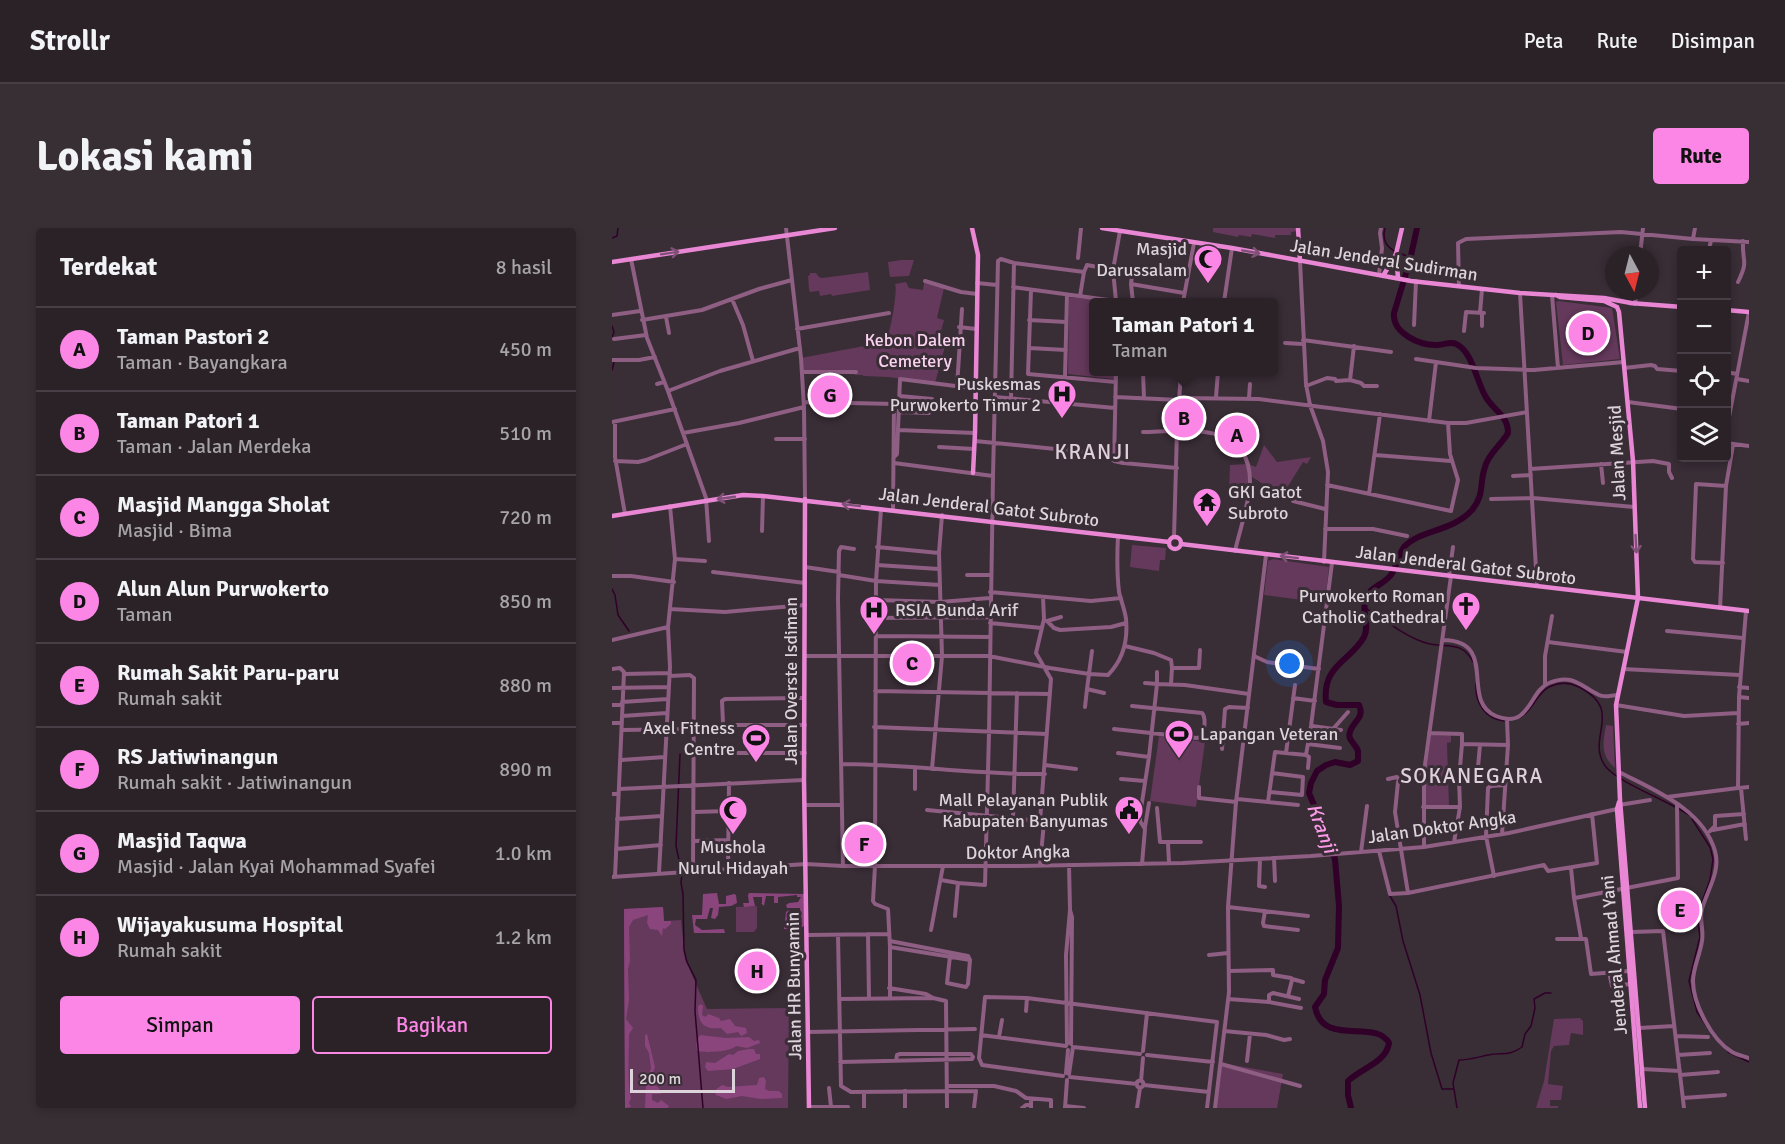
<!DOCTYPE html>
<html lang="id">
<meta charset="utf-8">
<style>
:root{--surface:#2b2228;--page:#372f34;--text:#f1f3f6;--muted:#a6a4a8;--line:#473f45;--accent:#fb86e5}
body{margin:0;font-family:Signika,sans-serif;background:var(--page);color:var(--text)}
.controls{position:absolute;right:18px;top:18px;display:grid;overflow:hidden;border-radius:6px;box-shadow:0 3px 9px #0003}
.controls button{width:54px;height:54px;display:grid;place-items:center;padding:0;border:0;border-bottom:2px solid var(--line);background:var(--surface);color:var(--text);font:30px sans-serif}
.compass{position:absolute;left:993px;top:18px;width:54px;height:54px;border-radius:50%;background:var(--surface);box-shadow:0 3px 9px #0003;rotate:173deg}
.scale{position:absolute;left:18px;bottom:15px;width:105px;box-sizing:border-box;padding-left:6px;border:3px solid #dcd4da;border-top:0;font-size:16px;line-height:21px;white-space:nowrap;color:#dcd4da;-webkit-text-stroke:4px #392d36;paint-order:stroke}
.you{position:absolute;left:678px;top:436px;width:21px;height:21px;margin:-15px;border:4px solid #fff;border-radius:50%;background:#1a73e8;box-shadow:0 0 0 9px #1a73e833}
.badge{display:grid;place-items:center;width:39px;height:39px;border-radius:50%;background:var(--accent);color:#111;font-size:20px;font-weight:700}
.pin{position:absolute;translate:-50% -50%;border:3px solid #fff;box-shadow:0 2px 6px #0006}
.popup{position:absolute;left:477px;top:70px;width:189px;height:78px;box-sizing:border-box;display:grid;place-content:center;border-radius:6px;background:var(--surface);filter:drop-shadow(0 2px 4px #0005);font-size:20px;white-space:nowrap;color:var(--muted)}
.popup b{font-size:22px;color:var(--text)}
.popup::after{content:'';position:absolute;left:50%;top:100%;margin-left:-12px;border:12px solid transparent;border-top-color:var(--surface)}
.list{margin:0;padding:0;list-style:none}
h2{display:flex;justify-content:space-between;align-items:center;height:78px;margin:0;padding:0 24px;font-size:26px}
h2 small{font-size:20px;font-weight:400;color:var(--muted)}
.list li{display:grid;grid-template-columns:39px 1fr auto;gap:18px;align-items:center;box-sizing:border-box;height:84px;padding:0 24px;border-top:2px solid var(--line)}
.list b{display:block;font-size:22px;white-space:nowrap}
.list p{margin:0;font-size:20px;white-space:nowrap;color:var(--muted)}
.list em{font-size:20px;font-style:normal;color:var(--muted)}
.actions{display:flex;gap:12px;padding:18px 24px}
.actions a{flex:1;padding:14px 0;border:2px solid var(--accent);border-radius:6px;text-align:center;font-size:21px;color:var(--accent)}
.actions .main{background:var(--accent);color:#111}
.icon{flex:none;width:33px;height:33px;fill:none;stroke:currentColor;stroke-width:2;stroke-linecap:round;stroke-linejoin:round}
.map{position:relative;flex:none;width:1137px;height:880px;overflow:hidden;border-radius:6px}
header{display:flex;align-items:center;gap:36px;box-sizing:border-box;height:84px;padding:0 30px;background:var(--surface);border-bottom:2px solid var(--line)}
header strong{font-size:28px}
nav{display:flex;gap:33px;margin-inline-start:auto;font-size:21px}
.intro{display:flex;align-items:center;justify-content:space-between;box-sizing:border-box;height:144px;padding:0 36px}
h1{margin:0;font-size:42px}
.button{padding:15px 27px;border-radius:6px;background:var(--accent);color:#111;font-size:21px;font-weight:700}
main{display:flex;gap:36px;padding:0 36px}
aside{flex:1;background:var(--surface);border-radius:6px;box-shadow:0 3px 9px #0003}
.map>svg:first-child{display:block}
</style>
<header>
<strong>Strollr</strong>
<nav><a>Peta</a><a>Rute</a><a>Disimpan</a></nav>
</header>
<div class="intro"><h1>Lokasi kami</h1><a class="button">Rute</a></div>
<main>
<aside>
<h2>Terdekat<small>8 hasil</small></h2>
<ul class="list">
<li><span class="badge">A</span><div><b>Taman Pastori 2</b><p>Taman · Bayangkara</p></div><em>450 m</em></li>
<li><span class="badge">B</span><div><b>Taman Patori 1</b><p>Taman · Jalan Merdeka</p></div><em>510 m</em></li>
<li><span class="badge">C</span><div><b>Masjid Mangga Sholat</b><p>Masjid · Bima</p></div><em>720 m</em></li>
<li><span class="badge">D</span><div><b>Alun Alun Purwokerto</b><p>Taman</p></div><em>850 m</em></li>
<li><span class="badge">E</span><div><b>Rumah Sakit Paru-paru</b><p>Rumah sakit</p></div><em>880 m</em></li>
<li><span class="badge">F</span><div><b>RS Jatiwinangun</b><p>Rumah sakit · Jatiwinangun</p></div><em>890 m</em></li>
<li><span class="badge">G</span><div><b>Masjid Taqwa</b><p>Masjid · Jalan Kyai Mohammad Syafei</p></div><em>1.0 km</em></li>
<li><span class="badge">H</span><div><b>Wijayakusuma Hospital</b><p>Rumah sakit</p></div><em>1.2 km</em></li>
</ul>
<div class="actions"><a class="main">Simpan</a><a>Bagikan</a></div>
</aside>
<div class="map">
<svg width="1137" height="880" viewBox="0 0 1137 880">
<rect width="100%" height="100%" fill="#392d36"/>
<path fill="#64395b" d="M601,0H688L686,3L679,4V7H663V10L640,6L639,9L627,7L626,9L601,4Z
M289,32H302L297,48L278,49L276,34Z
M256,44L258,62L220,68L219,66L208,68L207,63L198,64L197,62L196,48L198,47V45H204L207,49L210,50Z
M294,54L297,60L311,62L312,55L332,60L325,90L332,92L328,107L333,108L334,115L323,155L276,149L251,148V147H243L238,142L190,144L189,130L273,114C278,109 286,61 283,56Z
M458,69L502,74H482V144H502V151L456,146L457,71Z
M947,73L1000,80L1008,131L951,137L944,74Z
M652,217L665,234L699,229L695,236L691,234L670,268L640,249L638,237L644,239Z
M635,236L638,262L636,265L617,263L618,237Z
M520,317L554,320L553,332H548L547,343L518,339Z
M661,331L717,339L713,375L652,367L656,333Z
M994,497L1001,498L1003,540C988,527 991,515 994,497Z
M819,506L839,507V514L835,515L837,578L814,577L813,576L814,544Z
M547,508L593,514L584,579L538,573Z
M145,678V700L142,704H124V679Z
M51,679L52,693L69,692L73,731L95,781L177,780L176,880H13L12,681Z
M968,790L971,793V807L959,805L957,817L942,818L939,823L936,856L951,858L949,872H938V878H946V880H924L932,853L942,791Z
M610,835L671,846L665,880H604Z"/>
<path fill="#8b457d" d="M105,665L107,676H114V668L122,666L124,667L125,675L119,678L107,679L106,687L103,691L99,690L101,680H98L95,691H84L83,697L90,702L112,701L113,705H82L80,687H90L91,666Z
M137,665L192,666V698L186,702L172,701L174,684L177,682L179,685L176,686V691H179V698L187,697L188,680H175L174,677L177,675L186,674L189,669H185V667L166,669V675H162V668H154L152,678L149,675H150V669H141L143,678L132,679L131,675H137L136,667Z
M51,679L52,693H59V696L53,701L51,700L50,708L46,702L38,701L35,695L36,687L21,692L17,699L18,733L16,741L17,772L14,791L21,800L17,806C17,825 15,855 19,870L17,875L19,879L13,880L12,681Z
M89,776L91,778L90,787L94,789L96,786L107,790L109,793L118,791L123,798L134,800L135,805L129,808L126,804L115,806L109,800C91,802 86,795 86,778Z
M35,806L43,839L41,845V856L47,860L49,866H40V872L46,875L49,872L57,878L56,880H33L34,856L39,840L37,825L33,818V807Z
M88,807L114,810L137,809L142,813L147,812L148,815L135,820L124,818C118,824 94,825 85,823C84,816 84,813 88,807Z
M137,821H142L144,826H148V831L121,841L96,843L93,839L94,834L103,835L117,826L121,827L126,823Z
M152,849L154,853L153,861L157,863H167L170,866V870L149,871L130,868L114,871L104,867L102,863L110,857L116,859L145,857L147,850Z"/>
<g fill="none" stroke-linecap="round" stroke-linejoin="round">
<path stroke="#300029" stroke-width="1.5" d="M773,0C768,19 783,25 799,29
M0,10L5,8L6,0
M0,98L2,104L0,109
M0,142L2,134
M0,361L3,367L6,387L17,403
M752,377L756,382L762,384C777,395 793,408 811,414C831,422 849,410 861,434
M864,456C863,475 873,491 892,493
M909,489C921,482 924,466 937,459C947,454 957,454 967,459C1014,483 972,510 994,539C1007,555 1057,573 1077,587
M68,526L64,618L70,646L69,655L71,666L72,722L75,734L84,752L83,783L91,880
M1080,591L1098,619L1101,631L1098,652L1085,687L1088,709L1077,753L1085,784L1094,797
M778,668L784,678L791,713L808,767L819,825L830,861H842
M1116,824L1137,834
M845,880L841,855L847,832C858,832 866,829 876,827C891,824 896,829 910,819L913,806L919,798L923,780L922,771L933,765H939"/>
<path stroke="#300029" stroke-width="6" d="M739,880L736,867V853C749,840 774,835 777,815C763,790 711,820 703,779L712,766L713,752L726,720L727,678L723,631L710,605L707,589L697,565L699,555L705,543L714,537L723,534L738,537L746,533C746,532 746,524 746,523C744,516 735,512 738,504C741,493 753,490 747,477H725L714,474C710,437 738,434 752,409C758,398 750,385 753,373C756,359 770,358 778,348C785,340 786,327 792,319C807,302 840,304 860,282C873,266 867,256 873,239C876,226 890,216 896,205C896,188 884,184 875,171C865,157 861,123 844,116C838,113 832,117 826,117C808,118 780,105 782,85L798,32L805,0"/>
<path stroke="#8e5e83" stroke-width="4" d="M174,0L189,130L192,179L193,271
M1081,11L1083,0
M1097,22L1099,12
M1028,27L1031,0
M466,30L469,0
M19,31L35,110L56,163L94,270L97,313
M688,33L694,156L698,177L711,213L716,244L712,334
M472,44L475,37L501,42
M520,47L519,56L572,65
M767,47L770,20L768,5L769,0
M313,53L349,64L365,66
M1126,54C1137,31 1130,36 1131,13
M365,55L385,57
M519,56L521,74
M847,58L846,15L854,11L1009,4L1081,11L1137,14
M401,59L504,73
M419,62L416,146L504,154
M908,65L925,358
M940,67L946,140
M120,71L131,97L141,133
M504,73L501,42L508,3
M571,74L582,15
M612,74L620,20
M1023,76L1025,63
M868,85L870,61
M870,85V98
M0,87L28,83
M54,89L57,105
M30,92L90,82L147,61L180,52
M417,92L454,94
M802,97L804,53
M347,99L364,101
M185,101L277,85
M852,103L854,84L872,85
M2,111L34,107
M691,112L779,124
M673,115L691,116
M742,118L738,152L749,155L752,158H765
M417,120L454,122
M804,131L824,134
M0,132H27L43,129
M1012,140L1039,137L1043,138L1045,141L1070,143
M190,144H244
M531,144L532,170
M1114,144L1125,146
M453,148L455,67
M1125,151L1137,153
M45,156L52,154
M694,158L715,150L723,151L724,153L738,152
M345,159L350,81
M56,163L108,143L188,120
M288,168L320,171
M383,169L503,180
M503,169L567,172
M604,169L606,144
M399,170L402,35
M568,170L647,171L836,195H854L915,184
M637,170L638,156
M192,174L284,176
M1016,174L1070,181
M288,184L317,185
M817,193L824,134L864,140L922,142L1012,134
M0,194L63,181
M3,194V229L13,286
M286,202L363,205
M531,204C574,203 639,192 638,255C638,272 627,305 623,323
M71,205L127,195L192,179
M1114,205L1137,84
M164,211H193
M363,213L493,226L502,233L511,235L565,240
M1114,215L1137,218
M327,219L362,221
M763,227L839,233
M282,229L285,226L288,151L383,163
M3,233L26,234L34,232L75,216
M502,233L504,144
M282,235L381,248L377,505L373,657L346,655
M989,236L991,255
M918,241L1041,233L1057,236V244L1060,250
M381,248L386,33L389,31L402,35L472,44L468,68
M901,248L919,247
M715,257L839,283L846,252L838,226L836,195
M757,266L768,186
M879,271L921,270L1022,279
M681,273L713,281
M269,281L264,353L263,638L261,673L263,676L276,681L278,719V770
M281,282L282,176
M713,301H761L795,308
M150,303L151,268
M562,309L565,203L569,144
M265,319L327,325
M63,331L93,333
M1111,335L1083,334L1081,331L1084,256L1114,258
M265,337L327,341
M193,339L227,344
M101,344L193,355
M227,347L264,353L328,357
M355,347H379
M0,348H19L62,354
M837,348L841,319
M378,364L479,373L509,370
M265,372L328,374L378,370
M1108,380L1114,258L1121,217
M58,381L113,384L193,377
M264,390L378,389
M435,393L442,400L448,402L499,399L514,395
M435,393L449,389
M378,395L430,400
M1055,403L1131,410
M264,408L378,409
M0,412L56,399
M831,412C888,413 847,473 884,488C918,502 917,463 937,455C961,445 968,458 987,467C992,470 1000,467 1006,467
M936,414L1015,424
M513,418L542,425L559,432L560,440L559,456
M480,423L475,461L492,465
M193,428H377L438,440L477,446L496,447C511,432 516,412 514,391C513,382 509,373 507,364C505,346 505,327 506,308
M642,428L655,434L707,441
M560,440H587L588,422
M0,441L8,440L12,444L3,649
M1011,441L1128,447
M12,446L58,445
M58,448L78,447L82,450L81,643
M533,455L545,456V444
M933,456V428L940,388
M1127,459L1137,460
M0,460L57,459
M263,463L438,466
M1127,469L1137,470
M192,470L113,471L110,473L111,495L113,497H193
M681,470L703,473
M10,474L56,471
M0,477H10
M1004,477L1072,488L1126,485
M473,479L475,461
M10,488L55,485
M0,495H10
M1126,496L1137,495
M700,498L729,502
M262,499L435,506
M502,501L585,510L589,509C593,503 594,489 590,485L520,478
M721,501L736,484
M10,502L80,501
M817,505L850,506V516
M696,516L728,520
M610,521L613,481L617,479L636,480
M102,525H193
M506,525L537,529
M674,525L683,457
M694,527L697,529L696,540
M9,532L53,529
M229,536C297,536 364,547 433,546
M433,537L464,541
M320,541L330,428L327,325L330,287
M812,544L789,551L786,554L783,584L796,665L932,637L936,643L985,635L980,586
M1007,544C1042,562 1091,581 1103,623C1109,644 1095,662 1090,681C1087,691 1092,702 1090,713C1088,727 1081,740 1081,753C1081,776 1100,812 1120,824C1125,827 1131,828 1137,830
M509,551L533,553
M776,551L785,549L787,552
M847,551L865,550L868,517
M587,559V570L624,574
M1127,560L1137,559
M1129,560L1134,611
M7,561L192,552
M303,561V539
M657,564L690,567L691,549L660,545
M0,566H6
M1055,569L1126,560L1127,469L1134,383
M625,571L656,574L663,524L694,527L699,498L720,335
M656,574L686,577
M193,577H229
M1007,577L1038,572
M811,579H848
M545,580L548,614H589
M315,582L428,593L439,451L424,425L432,391L431,369
M82,584L117,583
M401,590L405,465
M5,591L50,588
M533,599L537,575
M1101,602L1133,596
M1098,603L1103,598V588L1132,586
M890,606L896,517L895,491
M82,613L116,612
M842,614L848,579L847,551L850,516L896,517
M556,615L557,635
M812,619V544L839,348
M4,621L49,617
M767,623L778,666L796,665
M749,624L755,578
M662,630L663,653
M648,631L647,658L653,659
M530,636L533,601L528,593V587L537,529L545,456L573,457L637,466
M428,637L432,594L428,593
M457,637L458,682L460,689L459,816
M231,638L226,370L227,323L229,319L242,321
M116,640L117,555
M959,640L962,670L969,710
M47,645L58,439L56,399L63,331L58,278
M882,648L874,608L876,560L879,558L893,557
M0,649L194,636L231,638H408L571,635L699,628L812,619L897,605L1005,581
M329,652L346,655L343,688
M963,670L1066,650L1065,576
M616,679L696,688
M653,683L651,695L652,698L686,702
M319,702L331,638
M1020,704L1051,703L1072,880
M256,706L257,771
M195,707L277,706
M226,707L229,858L239,864L364,863
M945,711H974L979,746L1017,743
M278,713L356,728L358,732
M278,719L358,732
M597,727L616,725
M338,728L335,755L354,759L356,756L358,732
M617,743L661,742V747L679,750L680,752L676,768
M997,744L1000,758L1018,756
M680,751L691,754
M277,760L314,766L321,770
M227,771L321,770L334,773L335,880
M616,771L657,774L689,780
M657,774V767L661,765L687,771
M414,783L415,770
M1027,800L1062,798
M612,803L654,807L672,812L678,811
M196,804L363,801
M369,807L454,818
M1064,808L1096,809
M387,809L390,792
M455,816L454,727L458,682
M461,819L528,826
M531,823L535,785
M535,827L601,834
M1066,827L1098,825
M635,833L638,806
M228,834L360,831L361,829L359,826H288L285,827L284,833
M609,836L688,858
M1030,841L1068,843
M454,845L456,822
M457,846L461,819
M1068,847L1106,844
M451,848L370,837L367,830L373,769L415,770L605,794L595,880
M458,849L525,856
M524.5 856a3.5 3.5 0 1 1 7 0a3.5 3.5 0 1 1-7 0Z
M529,853L531,830
M532,857L597,864
M335,858H382L404,863L414,870L439,872V880
M217,860L219,879
M293,863V880
M252,864V880
M1071,870L1113,867
M453,878L472,880
M197,879H236
M362,880L364,863
M410,880L414,877H419
M419,880V871
M453,880L455,852
M525,880L528,860
M603,880L617,764L616,679L624,574L654,327"/>
<path stroke="#e987d5" stroke-width="4.5" d="M360,0L366,27L363,205L361,245
M490,0L620,20L799,53L908,65L992,70L1019,75
M686,0L688,33
M784,26L786,50
M0,34L223,0
M771,48L784,26L790,0
M944,67L948,69L992,73L1005,79
M1018,75L1070,79
M1005,79L1007,84L1021,233L1026,370L1004,477L1008,572L1033,880
M1114,82L1137,84
M193,271L192,552L197,880
M0,288L131,267L151,268L557,314
M557 315a6 6 0 1 1 12 0a6 6 0 1 1-12 0Z
M569,316L1137,383
M1007,574L1005,581L1028,880"/>
</g>
<defs><path id="oneway-shaft" d="M-6 0H5M1.5-3L5.5 0L1.5 3" fill="none" stroke-width="1.6" stroke-linecap="round" stroke-linejoin="round" transform="scale(1.5)"/></defs>
<g stroke="#7f5176">
<use href="#oneway-shaft" transform="translate(639 24) rotate(10)"/>
<use href="#oneway-shaft" transform="translate(58 25) rotate(-9)"/>
<use href="#oneway-shaft" transform="translate(114 270) rotate(172)"/>
<use href="#oneway-shaft" transform="translate(239 277) rotate(-173)"/>
<use href="#oneway-shaft" transform="translate(1024 316) rotate(87)"/>
<use href="#oneway-shaft" transform="translate(677 329) rotate(-173)"/>
</g>
<defs>
<g id="mosque-pin" transform="scale(1.5)"><path d="M0 17L-7.5 6A9.5 9.5 0 1 1 7.5 6Z" fill="#fb86e5" stroke="#392d36"/><path d="M3.5-4.9A6 6 0 1 0 3.5 4.9A5 5 0 1 1 3.5-4.9Z" fill="#111"/></g>
<g id="hospital-pin" transform="scale(1.5)"><path d="M0 17L-7.5 6A9.5 9.5 0 1 1 7.5 6Z" fill="#fb86e5" stroke="#392d36"/><path d="M-5-5h3v3.5h4V-5h3V5h-3V1.5h-4V5h-3Z" fill="#111"/></g>
<g id="temple-pin" transform="scale(1.5)"><path d="M0 17L-7.5 6A9.5 9.5 0 1 1 7.5 6Z" fill="#fb86e5" stroke="#392d36"/><path d="M0-6L5-2H3V0L6.5 2.5H4V6H1.5V3h-3V6H-4V2.5H-6.5L-3 0V-2H-5Z" fill="#111"/></g>
<g id="church-pin" transform="scale(1.5)"><path d="M0 17L-7.5 6A9.5 9.5 0 1 1 7.5 6Z" fill="#fb86e5" stroke="#392d36"/><path d="M-1.2-6h2.4v3.5h3.3v2.4h-3.3V6h-2.4V-.1h-3.3v-2.4h3.3Z" fill="#111"/></g>
<g id="stadium-pin" transform="scale(1.5)"><path d="M0 17L-7.5 6A9.5 9.5 0 1 1 7.5 6Z" fill="#fb86e5" stroke="#392d36"/><path d="M0-5a6.5 5 0 1 0 0 10a6.5 5 0 1 0 0-10ZM-3.5-1.8h7v3.6h-7Z" fill="#111"/></g>
<g id="civic-pin" transform="scale(1.5)"><path d="M0 17L-7.5 6A9.5 9.5 0 1 1 7.5 6Z" fill="#fb86e5" stroke="#392d36"/><path d="M-.6-6.5H3V-4.5H.6V-3L4-1V1h2V6H-6V1h2V-1L-.6-3ZM-1.2 2.5V6h2.4V2.5Z" fill="#111"/></g>
</defs>
<g fill-rule="evenodd">
<use href="#mosque-pin" x="596" y="31"/>
<use href="#hospital-pin" x="450" y="166"/>
<use href="#temple-pin" x="595" y="274"/>
<use href="#church-pin" x="854" y="378"/>
<use href="#hospital-pin" x="262" y="382"/>
<use href="#stadium-pin" x="567" y="506"/>
<use href="#stadium-pin" x="144" y="510"/>
<use href="#mosque-pin" x="121" y="582"/>
<use href="#civic-pin" x="517" y="582"/>
</g>
<g text-anchor="middle" dominant-baseline="central" stroke-width="6" stroke-linejoin="round" paint-order="stroke">
<g font-size="18" fill="#dcd4da" stroke="#392d36" text-anchor="end">
<text x="575" y="21">Masjid<tspan x="575" dy="21">Darussalam</tspan></text>
<text x="429" y="156">Puskesmas<tspan x="429" dy="21">Purwokerto Timur 2</tspan></text>
<text x="616" y="264" text-anchor="start">GKI Gatot<tspan x="616" dy="21">Subroto</tspan></text>
<text x="833" y="368">Purwokerto Roman<tspan x="833" dy="21">Catholic Cathedral</tspan></text>
<text x="283" y="382" text-anchor="start">RSIA Bunda Arif</text>
<text x="123" y="500">Axel Fitness<tspan x="123" dy="21">Centre</tspan></text>
<text x="588" y="506" text-anchor="start">Lapangan Veteran</text>
<text x="496" y="572">Mall Pelayanan Publik<tspan x="496" dy="21">Kabupaten Banyumas</tspan></text>
<text x="121" y="619" text-anchor="middle">Mushola<tspan x="121" dy="21">Nurul Hidayah</tspan></text>
</g>
<g font-size="18" fill="#dcd4da" stroke="#392d36">
<text transform="translate(772 32) rotate(9)">Jalan Jenderal Sudirman</text>
<text transform="translate(1005 225) rotate(-93)">Jalan Mesjid</text>
<text transform="translate(377 279) rotate(7)">Jalan Jenderal Gatot Subroto</text>
<text transform="translate(854 337) rotate(7)">Jalan Jenderal Gatot Subroto</text>
<text transform="translate(179 453) rotate(-90)">Jalan Overste Isdiman</text>
<text transform="translate(830 599) rotate(-8)">Jalan Doktor Angka</text>
<text transform="translate(406 624) rotate(-1)">Doktor Angka</text>
<text transform="translate(1002 727) rotate(-95)">Jenderal Ahmad Yani</text>
<text transform="translate(182 758) rotate(-91)">Jalan HR Bunyamin</text>
</g>
<g font-size="18" fill="#fad2f0" stroke="#392d36">
<text x="303" y="112">Kebon Dalem<tspan x="303" dy="21">Cemetery</tspan></text>
</g>
<g font-size="20" font-style="italic" fill="#fa99e6" stroke="#392d36">
<text transform="translate(710 600) rotate(69)">Kranji</text>
</g>
<g font-size="21" letter-spacing="1.5" fill="#e0d0dc" stroke="#392d36">
<text x="481" y="224">KRANJI</text>
<text x="860" y="548">SOKANEGARA</text>
</g>
</g>
</svg>
<div class="controls">
<button>+</button>
<button>−</button>
<button><svg class="icon" aria-label="locate" viewBox="0 0 24 24"><circle cx="12" cy="12" r="6"/><path d="M12 2v4M12 18v4M2 12h4M18 12h4"/></svg></button>
<button><svg class="icon" aria-label="layers" viewBox="0 0 24 24"><path d="M12 4l9 5-9 5-9-5zM3 14l9 5 9-5"/></svg></button>
</div>
<svg class="compass" viewBox="-18 -18 36 36"><path d="M0-13l5 13h-10z" fill="#e53935"/><path d="M0 13l5-13h-10z" fill="#a6a4a8"/></svg>
<div class="scale">200 m</div>
<div class="you"></div>
<div class="pin badge" style="left:625px;top:207px">A</div>
<div class="pin badge" style="left:572px;top:190px">B</div>
<div class="popup"><b>Taman Patori 1</b>Taman</div>
<div class="pin badge" style="left:300px;top:435px">C</div>
<div class="pin badge" style="left:976px;top:105px">D</div>
<div class="pin badge" style="left:1068px;top:682px">E</div>
<div class="pin badge" style="left:252px;top:616px">F</div>
<div class="pin badge" style="left:218px;top:167px">G</div>
<div class="pin badge" style="left:145px;top:743px">H</div>
</div>
</main>
